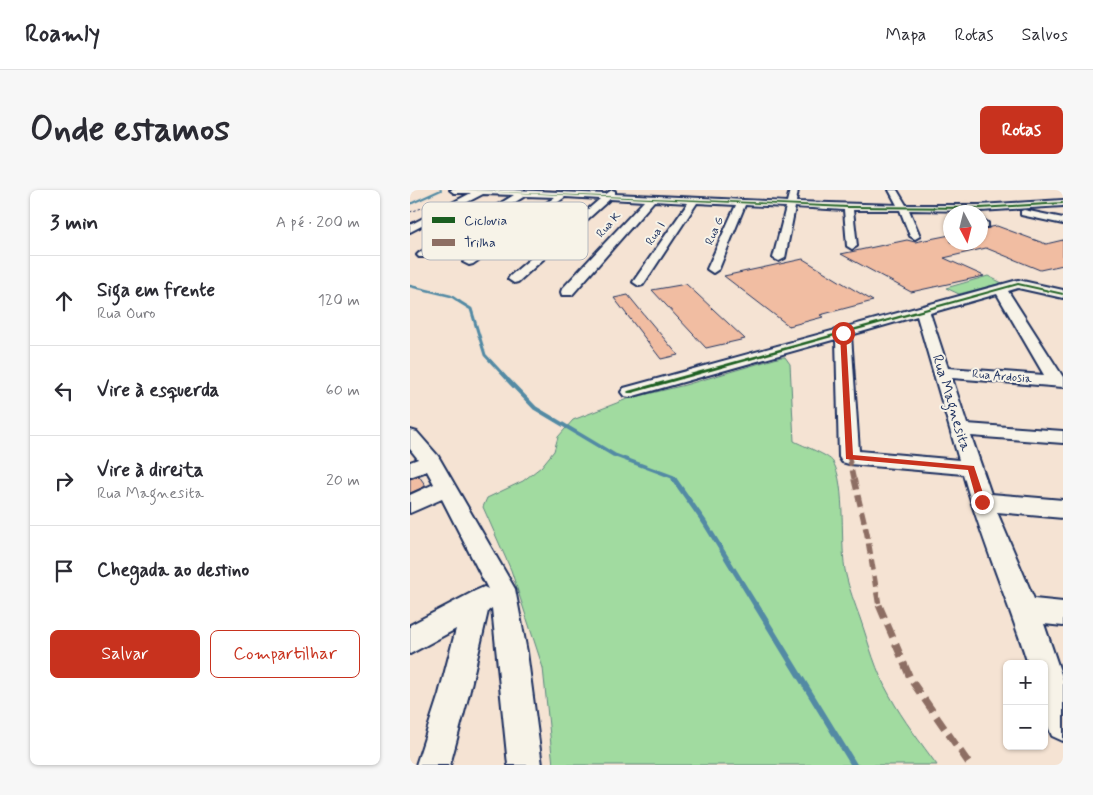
<!DOCTYPE html>
<html lang="pt">
<meta charset="utf-8">
<style>
:root{--surface:#fff;--page:#f7f7f7;--text:#2b2b33;--muted:#7c7c81;--line:#e1e1e2;--accent:#c8321e}
body{margin:0;font-family:Mynerve,sans-serif;background:var(--page);color:var(--text)}
.controls{position:absolute;right:15px;bottom:15px;display:grid;overflow:hidden;border-radius:8px;box-shadow:0 1px 4px #0004}
.controls button{width:45px;height:45px;display:grid;place-items:center;padding:0;border:0;border-bottom:1px solid var(--line);background:var(--surface);color:var(--text);font:25px sans-serif}
.compass{position:absolute;left:533px;top:15px;width:45px;height:45px;border-radius:50%;background:var(--surface);box-shadow:0 1px 4px #0004;rotate:173deg}
.stop{position:absolute;width:15px;height:15px;margin:-11px;border:4px solid #c8321e;border-radius:50%;background:#fff}
.stop.end{background:#c8321e;border-color:#fff;box-shadow:0 1px 5px #0008}
.list{margin:0;padding:0;list-style:none}
h2{display:flex;justify-content:space-between;align-items:center;height:65px;margin:0;padding:0 20px;font-size:21px}
h2 small{font-size:16px;font-weight:400;color:var(--muted)}
.list li{display:grid;grid-template-columns:32px 1fr auto;gap:15px;align-items:center;box-sizing:border-box;height:90px;padding:0 20px;border-top:1px solid var(--line)}
.list b{display:block;font-size:19px;white-space:nowrap}
.list p{margin:0;font-size:16px;white-space:nowrap;color:var(--muted)}
.list em{font-size:16px;font-style:normal;color:var(--muted)}
.actions{display:flex;gap:10px;padding:15px 20px}
.actions a{flex:1;padding:11px 0;border:1px solid var(--accent);border-radius:8px;text-align:center;font-size:18px;color:var(--accent)}
.actions .main{background:var(--accent);color:#fff}
.icon{flex:none;width:28px;height:28px;fill:none;stroke:currentColor;stroke-width:2;stroke-linecap:round;stroke-linejoin:round}
.map{position:relative;flex:none;width:653px;height:575px;overflow:hidden;border-radius:8px}
header{display:flex;align-items:center;gap:30px;box-sizing:border-box;height:70px;padding:0 25px;background:var(--surface);border-bottom:1px solid var(--line)}
header strong{font-size:24px}
nav{display:flex;gap:28px;margin-inline-start:auto;font-size:18px}
.intro{display:flex;align-items:center;justify-content:space-between;box-sizing:border-box;height:120px;padding:0 30px}
h1{margin:0;font-size:35px}
.button{padding:12px 22px;border-radius:8px;background:var(--accent);color:#fff;font-size:18px;font-weight:700}
main{display:flex;gap:30px;padding:0 30px}
aside{flex:1;background:var(--surface);border-radius:8px;box-shadow:0 1px 4px #0004}
.map>svg:first-child{display:block}
</style>
<header>
<strong>Roamly</strong>
<nav><a>Mapa</a><a>Rotas</a><a>Salvos</a></nav>
</header>
<div class="intro"><h1>Onde estamos</h1><a class="button">Rotas</a></div>
<main>
<aside>
<h2>3 min<small>A pé · 200 m</small></h2>
<ul class="list">
<li><svg class="icon" aria-label="ahead" viewBox="0 0 24 24"><path d="M12 20V5M6 11l6-6 6 6"/></svg><div><b>Siga em frente</b><p>Rua Ouro</p></div><em>120 m</em></li>
<li><svg class="icon" aria-label="left" viewBox="0 0 24 24"><path d="M17 20v-9H6M10 6l-5 5 5 5"/></svg><div><b>Vire à esquerda</b></div><em>60 m</em></li>
<li><svg class="icon" aria-label="right" viewBox="0 0 24 24"><path d="M7 20v-9h11M14 6l5 5-5 5"/></svg><div><b>Vire à direita</b><p>Rua Magnesita</p></div><em>20 m</em></li>
<li><svg class="icon" aria-label="arrive" viewBox="0 0 24 24"><path d="M6 21V4h12l-3 4 3 4H6"/></svg><div><b>Chegada ao destino</b></div></li>
</ul>
<div class="actions"><a class="main">Salvar</a><a>Compartilhar</a></div>
</aside>
<div class="map">
<svg width="653" height="575" viewBox="0 0 653 575">
<rect width="100%" height="100%" fill="#f5e3d3"/>
<filter id="ink" filterUnits="userSpaceOnUse"><feTurbulence type="fractalNoise" baseFrequency=".02" numOctaves="2"/><feDisplacementMap in="SourceGraphic" scale="10" xChannelSelector="R" yChannelSelector="G"/><feConvolveMatrix kernelMatrix="1 2 1 2 8 2 1 2 1" color-interpolation-filters="sRGB"/></filter>
<g filter="url(#ink)">
<path fill="#a1dba0" stroke="#5e857f" d="M578,86L592,93L549,104L536,98Z
M371,167H375L380,174L384,251C393,256 419,265 423,272C437,296 429,355 436,385C439,399 445,414 450,428C459,454 466,482 480,506C493,530 511,553 527,575H143L133,478L101,380L73,317L77,308L113,291L131,277L144,261L148,247L163,230L217,209L275,195Z"/>
<g fill="none" stroke-linecap="round" stroke-linejoin="round">
<path stroke="#528aa4" stroke-width="2" d="M0,14L31,0"/>
<path stroke="#528aa4" stroke-width="2.5" d="M0,96L41,106L50,112"/>
<path stroke="#528aa4" stroke-width="3" d="M48,111L61,119L75,165L99,191"/>
<path stroke="#528aa4" stroke-width="4" d="M98,190L125,218L204,265L263,287L265,290"/>
<path stroke="#528aa4" stroke-width="5" d="M264,289L295,333L346,416"/>
<path stroke="#528aa4" stroke-width="6" d="M346,415L444,575"/>
</g>
<path fill="#f1bda2" stroke="#1b2f5e" d="M587,36L636,54L653,50V75L630,80L576,58L534,68L574,86L501,102L431,64L497,50L505,52L540,45V52H570V39Z
M393,69L431,92L463,111L410,125L413,127L379,136L314,86Z
M276,94L287,104L335,149L296,158L242,100Z
M218,105L236,127L268,165L251,169L204,108Z
M9,286L16,296L0,303V289Z"/>
<g fill="none" stroke-linecap="round" stroke-linejoin="round">
<g stroke="#1b2f5e" stroke-width="4">
<path id="minor" d="M40,0H103L196,4L202,0L205,1V4L377,12L380,0H388L386,12L487,15L479,0H487L496,15H570L653,10V16L570,21L499,20L510,46L505,49L500,46L490,20H443L447,56L442,59L437,56L434,20L385,17L375,68L369,71L363,68L376,17L335,15L309,79L303,83L297,79L326,15L287,13L233,95L229,96L223,92L278,13L244,11L162,105H152L151,102L152,99L234,11L200,9L108,92L104,93L98,89L100,86L154,40L113,38L63,74L59,75L53,72L145,7L115,6L17,67H9L7,65L9,63L104,5L73,4L0,42V35L61,3H44ZM155,7L190,9L161,34L121,32Z
M614,20L653,28V34L611,25V21Z
M570,28L578,33V37H570Z
M608,90L653,100V108L608,98L598,101L653,187V197L542,188L557,234L653,241V253L561,246L581,304L653,310V328L587,322L624,409L653,412V436L634,434L653,490V551L642,546L634,527V474H618C598,410 571,349 553,284L439,274L432,272L429,267L426,149L220,207L214,206L211,202L214,198ZM587,104L634,185L538,178L520,123ZM507,126L549,270L449,261L441,145Z
M0,240L7,242L28,266L105,399L117,462L132,575H98L82,418L78,421L59,504L40,575H6L29,504L46,439L0,464V435L65,401L74,397L78,399L32,309L0,323V305L24,294L17,281L0,287V272L8,269L0,259Z"/>
</g>
<path stroke="#1b2f5e" stroke-width="1" stroke-dasharray="2.5 2" stroke-linecap="butt" d="M0,22L18,16"/>
<use href="#minor" fill="#f7f3e8" fill-rule="evenodd"/>
<path stroke="#8d6e63" stroke-width="4.5" stroke-dasharray="9 4.5" stroke-linecap="butt" d="M439,267L444,290"/>
<path stroke="#8d6e63" stroke-width="5.5" stroke-dasharray="11 5.5" stroke-linecap="butt" d="M444,289L457,344L469,416"/>
<path stroke="#8d6e63" stroke-width="7" stroke-dasharray="14 7" stroke-linecap="butt" d="M469,415L501,490L560,575"/>
<g stroke="#f7f3e8" stroke-width="3">
<path id="cycleway" d="M43,0L438,16L570,17L653,12V14L570,19L438,18Z
M608,93L653,103V105L608,95L222,203H218L217,202L218,201Z"/>
</g>
<use href="#cycleway" fill="#1b5e20" fill-rule="evenodd"/>
</g>
</g>
<path fill="#c8321e" d="M433,141L436,143L443,265L564,276L576,312L575,314H569L567,312L558,280L436,269L430,143Z"/>
<g text-anchor="middle" dominant-baseline="central" stroke-width="4" stroke-linejoin="round" paint-order="stroke">
<g font-size="12" fill="#1b2f5e" stroke="#f7f3e8">
<text transform="translate(199 35) rotate(-48)">Rua K</text>
<text transform="translate(305 41) rotate(-67)">Rua G</text>
<text transform="translate(246 44) rotate(-56)">Rua I</text>
<text transform="translate(592 187) rotate(5)">Rua Ardosia</text>
</g>
<g font-size="15" fill="#1b2f5e" stroke="#f7f3e8">
<text transform="translate(541 213) rotate(73)">Rua Magnesita</text>
</g>
</g>
<rect x="12" y="12" width="166" height="58" rx="8" fill="#f7f3e8" stroke="#b5b8bf" stroke-width="1"/>
<rect x="22" y="27" width="23" height="6" fill="#1b5e20"/>
<rect x="22" y="49" width="23" height="7" fill="#8d6e63"/>
<g font-size="14" fill="#1b2f5e">
<text x="54" y="35">Ciclovia</text>
<text x="54" y="57">Trilha</text>
</g>
</svg>
<div class="controls">
<button>+</button>
<button>−</button>
</div>
<svg class="compass" viewBox="-18 -18 36 36"><path d="M0-13l5 13h-10z" fill="#e53935"/><path d="M0 13l5-13h-10z" fill="#7c7c81"/></svg>
<div class="stop" style="left:433px;top:143px"></div>
<div class="stop end" style="left:572px;top:312px"></div>
</div>
</main>
